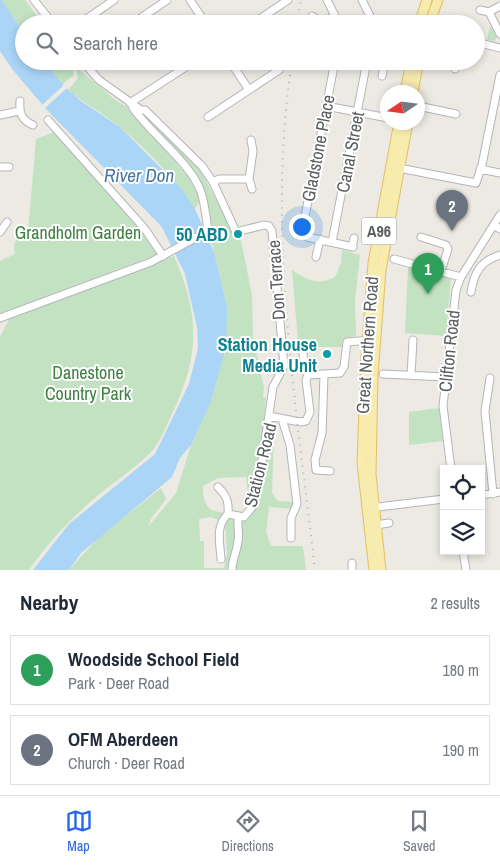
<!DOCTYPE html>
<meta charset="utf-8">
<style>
:root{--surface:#fff;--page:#f6f6f7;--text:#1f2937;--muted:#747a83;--line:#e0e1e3;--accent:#2563eb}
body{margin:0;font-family:"Archivo Narrow",sans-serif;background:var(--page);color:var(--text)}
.controls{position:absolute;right:15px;bottom:15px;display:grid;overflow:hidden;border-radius:0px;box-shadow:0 2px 8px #0003}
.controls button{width:45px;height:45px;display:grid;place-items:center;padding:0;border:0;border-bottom:1px solid var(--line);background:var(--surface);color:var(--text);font:25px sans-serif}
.compass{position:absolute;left:380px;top:85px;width:45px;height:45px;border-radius:50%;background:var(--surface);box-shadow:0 2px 8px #0003;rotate:257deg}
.you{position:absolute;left:301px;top:226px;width:18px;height:18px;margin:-12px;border:4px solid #fff;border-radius:50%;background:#1a73e8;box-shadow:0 0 0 8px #1a73e833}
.badge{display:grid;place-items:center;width:32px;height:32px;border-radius:50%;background:var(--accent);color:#fff;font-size:16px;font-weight:700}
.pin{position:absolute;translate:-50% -41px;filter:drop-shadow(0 1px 2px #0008)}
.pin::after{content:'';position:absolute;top:26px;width:18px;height:15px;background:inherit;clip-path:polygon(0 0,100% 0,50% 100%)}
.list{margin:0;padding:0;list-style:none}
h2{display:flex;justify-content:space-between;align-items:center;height:65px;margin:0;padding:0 20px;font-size:21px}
h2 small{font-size:16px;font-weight:400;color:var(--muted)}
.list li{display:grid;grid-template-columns:32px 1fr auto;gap:15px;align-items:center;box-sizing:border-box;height:70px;margin:0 10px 10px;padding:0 10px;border:1px solid var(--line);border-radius:0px}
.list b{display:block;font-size:19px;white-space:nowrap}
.list p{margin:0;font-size:16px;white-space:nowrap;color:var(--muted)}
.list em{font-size:16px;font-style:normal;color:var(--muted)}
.icon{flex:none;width:28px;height:28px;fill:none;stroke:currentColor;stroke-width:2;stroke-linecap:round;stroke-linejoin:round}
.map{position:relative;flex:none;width:500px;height:570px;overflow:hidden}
.search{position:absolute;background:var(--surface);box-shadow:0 2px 8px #0003;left:15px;right:15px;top:15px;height:55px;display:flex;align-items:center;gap:12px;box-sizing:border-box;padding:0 18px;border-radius:28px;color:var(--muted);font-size:19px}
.sheet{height:225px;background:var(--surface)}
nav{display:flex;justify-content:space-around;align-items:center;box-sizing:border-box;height:70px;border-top:1px solid var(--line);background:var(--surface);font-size:14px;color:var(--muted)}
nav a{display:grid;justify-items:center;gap:2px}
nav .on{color:var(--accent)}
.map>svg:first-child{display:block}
</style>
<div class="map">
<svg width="500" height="570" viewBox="0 0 500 570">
<rect width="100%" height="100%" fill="#eceae3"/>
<path fill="#c2e2c2" d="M2,0H25L43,24H24V34Z
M490,26L497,36L495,41L487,40Z
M43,61H70L74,75L62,85Z
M76,67L114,99L127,107L191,180L198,190L200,200L195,209C175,178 149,152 121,128C105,114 85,104 68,90L78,78Z
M146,118L183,150L200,169L233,233L240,236L252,295L253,337L264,388L263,397L266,398C263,419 263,480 248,494L246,477L218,478L203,486C203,500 205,512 222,512V517L219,520L211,517L199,519L200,541H204V568H224L227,553L225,522L232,516L248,518C265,499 264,458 268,433L274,436L272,493L278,501L294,502L292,509L269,507L266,532L271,546H303L306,570H69L99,537L161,488L166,499L151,519L148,527L176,493L191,445L210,404L227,307L214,252L202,189L144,121Z
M54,132L142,229L158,254L0,314V261L15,254C12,243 17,235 28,232L36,139Z
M342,250L360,255L355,300L356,336L343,338L342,347H312L310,339L298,342L292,270C306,280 319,286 335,277L341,263Z
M174,256C200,316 200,355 172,414C166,425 161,441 152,451C134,470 110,484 90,502C68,522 46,545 29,570H0V337L11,316Z
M412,266L451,277L446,336L405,333L408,268Z
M439,408L443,441L409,445V412Z"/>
<path fill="#aad5f6" d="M0,0H2L24,34V61H43L63,85L81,101L120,127L182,189L195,209L214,252L227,307L226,347L210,404L191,445L180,458L172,477L81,553L69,570H33L69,524L155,454L189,384L198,348L197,327L185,274L162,227L46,109L13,70L0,51Z"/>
<path fill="#eceae3" d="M65,84L68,87L44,109L41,106Z"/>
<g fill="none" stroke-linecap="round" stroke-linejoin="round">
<g stroke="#b4b5b9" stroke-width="9">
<path id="minor" d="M34,0L53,24
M190,0L206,24
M327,0L339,24
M362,0L374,24
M500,6L489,12L500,34
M480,10L489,12
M312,16L322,22L335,16
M79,24L114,0
M132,24L167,0
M252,24L288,0
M476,42L500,48
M82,61L99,80L141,110H145L202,166L213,182L236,232L264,225L269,226L272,231L284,366L273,387L261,469L253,506L244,517L228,514
M230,61L249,90
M335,61L302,232L307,237L353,247
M455,69L456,61
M382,76L385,61
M20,101C19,112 21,120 33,125
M130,103L195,61
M326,106L388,118
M418,106L456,114
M0,115L19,111
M208,117L279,70
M48,120L145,229L163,256
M0,167H9
M399,168L476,183L482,165L500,75
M480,169L500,173
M249,179L252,189
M213,182L219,179H249L253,151L251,140
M494,225L500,229
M0,232L7,222
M421,237L446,245L448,249L441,271
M332,242L367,61
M352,247L354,238
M316,257L320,239
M394,259L461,277
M471,292C474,273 480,261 500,255
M0,318L151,262L208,231C206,218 205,204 201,192C191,163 151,134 133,108
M302,347L305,368L310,375
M383,374L446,377
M324,375L322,433L315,460L316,470L330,471
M411,375L413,340
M490,378L485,411L493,494
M269,416L300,422L306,421L310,412L306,380L308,375L340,373L344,367L347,342L370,340
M282,419L290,445L297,504L291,518V538
M451,469L443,406L456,290L461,277L500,215
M218,487C227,496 229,502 228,514C215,526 220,543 221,559
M481,495L500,492
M370,508L444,499
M376,525L389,523
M463,551L466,570
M352,563V570
M232,570C232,559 237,552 238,541C240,533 236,525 239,516"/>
</g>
<g stroke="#e3bf66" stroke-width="11">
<path id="major" d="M419,24L427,0
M429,24L438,0
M405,92L411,61
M413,92L419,61
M374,570L362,463L366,357L373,263L399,122
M381,570L371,474L373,375L381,270L408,122"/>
</g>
<use href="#minor" stroke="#fff" stroke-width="7"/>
<use href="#major" stroke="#f7ebae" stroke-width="9"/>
<path stroke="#b1b2b2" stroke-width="2" stroke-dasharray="1 6" stroke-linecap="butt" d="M296,24L301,0
M292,61C266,231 296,401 315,570"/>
</g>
<g fill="#0f9aa8" stroke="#fff" stroke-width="2">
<circle cx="238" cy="234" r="5"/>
<circle cx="327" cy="354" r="5"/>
</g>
<g text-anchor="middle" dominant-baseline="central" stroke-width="4" stroke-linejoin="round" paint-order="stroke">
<rect fill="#fff" stroke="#8c8f91" stroke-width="1" x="361.5" y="217.5" width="35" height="27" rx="4"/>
<g font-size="16" font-weight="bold" fill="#5b5f62">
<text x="379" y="231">A96</text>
</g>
<g font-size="18" fill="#5b5f62" stroke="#fff">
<text transform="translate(318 148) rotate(-79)">Gladstone Place</text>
<text transform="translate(350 152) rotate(-79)">Canal Street</text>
<text transform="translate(276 280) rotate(-94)">Don Terrace</text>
<text transform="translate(367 345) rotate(-86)">Great Northern Road</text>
<text transform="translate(449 351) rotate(-84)">Clifton Road</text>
<text transform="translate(260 465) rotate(-76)">Station Road</text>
</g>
<g font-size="18" fill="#3d8040" stroke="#fff">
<text x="78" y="232">Grandholm Garden</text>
<text x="88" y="372">Danestone<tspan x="88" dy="21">Country Park</tspan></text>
</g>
<g font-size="18" font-weight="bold" fill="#0d838f" stroke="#fff" text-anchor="end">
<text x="228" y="234">50 ABD</text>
<text x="317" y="344">Station House<tspan x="317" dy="21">Media Unit</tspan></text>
</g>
<g font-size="19" font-style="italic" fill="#4977a6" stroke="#fff">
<text x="139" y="175">River Don</text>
</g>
</g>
</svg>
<div class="controls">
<button><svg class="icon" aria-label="locate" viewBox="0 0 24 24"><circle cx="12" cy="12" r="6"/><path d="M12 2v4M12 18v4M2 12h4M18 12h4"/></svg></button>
<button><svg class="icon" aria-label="layers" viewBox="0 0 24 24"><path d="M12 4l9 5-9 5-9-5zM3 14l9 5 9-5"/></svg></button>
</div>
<svg class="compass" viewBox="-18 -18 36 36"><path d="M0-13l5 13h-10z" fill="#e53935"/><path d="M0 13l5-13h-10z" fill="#747a83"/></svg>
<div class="you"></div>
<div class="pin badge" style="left:428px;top:294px;background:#2e9e5b">1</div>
<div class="pin badge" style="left:452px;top:231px;background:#6b7280">2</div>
<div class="search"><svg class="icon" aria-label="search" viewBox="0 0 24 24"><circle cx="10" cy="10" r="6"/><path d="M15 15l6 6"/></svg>Search here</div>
</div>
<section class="sheet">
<h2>Nearby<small>2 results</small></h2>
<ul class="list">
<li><span class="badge" style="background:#2e9e5b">1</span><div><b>Woodside School Field</b><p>Park · Deer Road</p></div><em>180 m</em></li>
<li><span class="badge" style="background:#6b7280">2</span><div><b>OFM Aberdeen</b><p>Church · Deer Road</p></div><em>190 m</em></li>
</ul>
</section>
<nav>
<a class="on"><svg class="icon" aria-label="map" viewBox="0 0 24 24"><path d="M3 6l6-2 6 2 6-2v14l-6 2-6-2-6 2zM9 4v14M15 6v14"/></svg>Map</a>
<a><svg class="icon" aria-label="directions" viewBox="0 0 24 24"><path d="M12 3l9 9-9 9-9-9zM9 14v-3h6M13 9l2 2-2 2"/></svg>Directions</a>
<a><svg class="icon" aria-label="saved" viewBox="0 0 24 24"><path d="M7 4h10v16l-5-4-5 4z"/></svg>Saved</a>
</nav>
